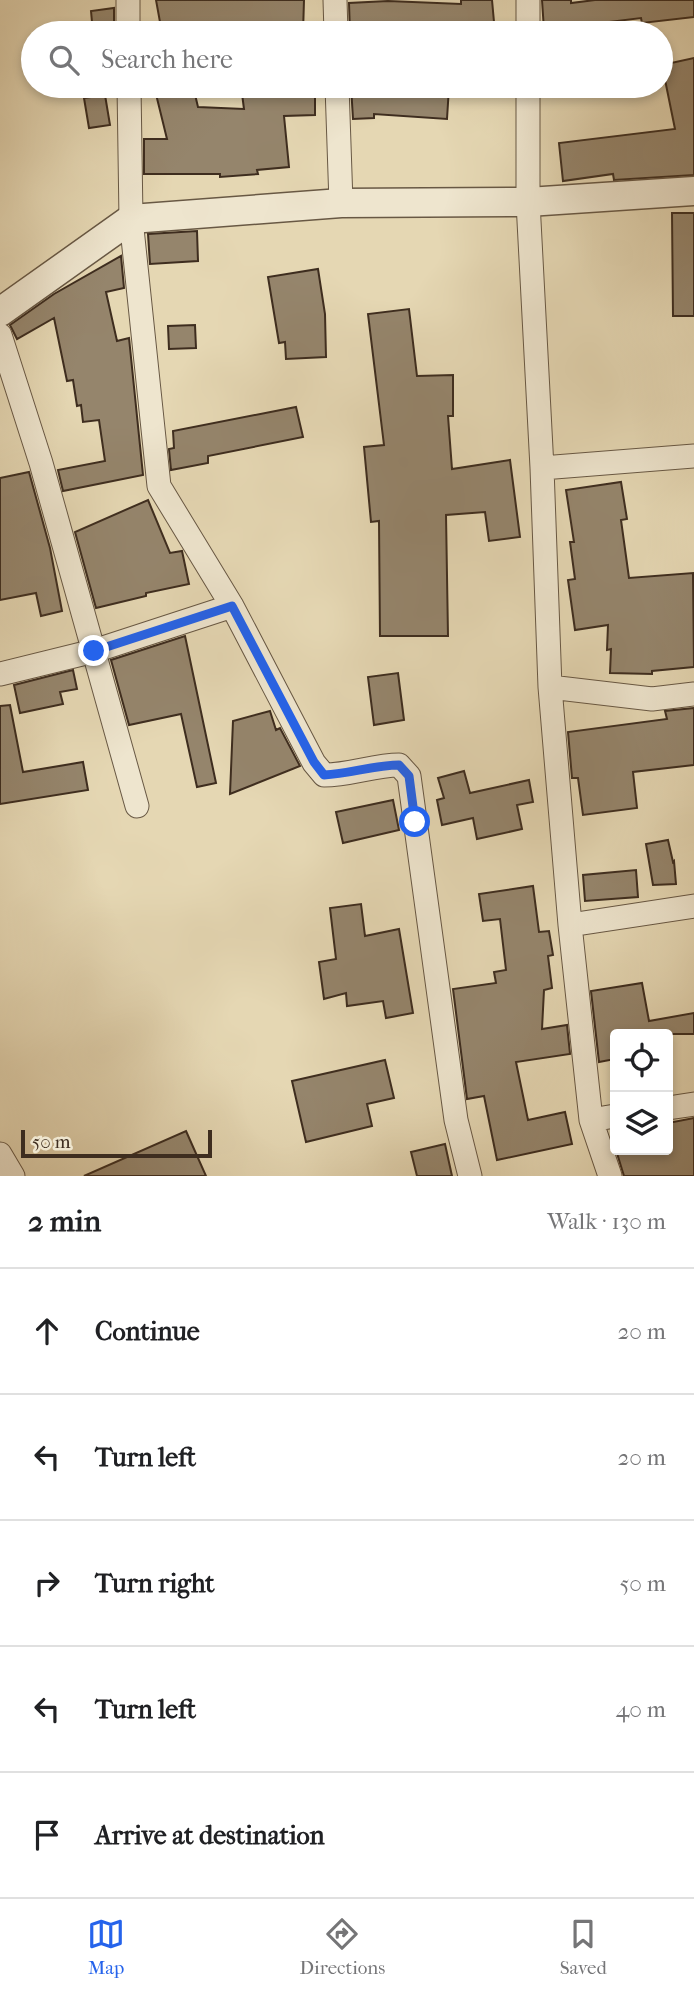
<!DOCTYPE html>
<meta charset="utf-8">
<style>
:root{--surface:#fff;--page:#f2f2f2;--text:#202124;--muted:#757577;--line:#e0e0e0;--accent:#2563eb}
body{margin:0;font-family:"IM FELL French Canon",serif;background:var(--page);color:var(--text)}
.controls{position:absolute;right:21px;bottom:21px;display:grid;overflow:hidden;border-radius:7px;box-shadow:0 4px 10px #0003}
.controls button{width:63px;height:63px;display:grid;place-items:center;padding:0;border:0;border-bottom:2px solid var(--line);background:var(--surface);color:var(--text);font:35px sans-serif}
.scale{position:absolute;left:21px;bottom:18px;width:191px;box-sizing:border-box;padding-left:7px;border:4px solid #3e2d1f;border-top:0;font-size:19px;line-height:24px;white-space:nowrap;color:#3e2d1f;-webkit-text-stroke:5px #eee5ce;paint-order:stroke}
.stop{position:absolute;width:21px;height:21px;margin:-16px;border:5px solid #2563eb;border-radius:50%;background:#fff}
.stop.end{background:#2563eb;border-color:#fff;box-shadow:0 2px 7px #0008}
.list{margin:0;padding:0;list-style:none}
h2{display:flex;justify-content:space-between;align-items:center;height:91px;margin:0;padding:0 28px;font-size:30px}
h2 small{font-size:23px;font-weight:400;color:var(--muted)}
.list li{display:grid;grid-template-columns:46px 1fr auto;gap:21px;align-items:center;box-sizing:border-box;height:126px;padding:0 28px;border-top:2px solid var(--line)}
.list b{display:block;font-size:26px;white-space:nowrap}
.list em{font-size:23px;font-style:normal;color:var(--muted)}
.icon{flex:none;width:38px;height:38px;fill:none;stroke:currentColor;stroke-width:2;stroke-linecap:round;stroke-linejoin:round}
.map{position:relative;flex:none;width:694px;height:1176px;overflow:hidden}
.search{position:absolute;background:var(--surface);box-shadow:0 4px 10px #0003;left:21px;right:21px;top:21px;height:77px;display:flex;align-items:center;gap:18px;box-sizing:border-box;padding:0 24px;border-radius:38px;color:var(--muted);font-size:26px}
.sheet{height:721px;background:var(--surface)}
nav{display:flex;justify-content:space-around;align-items:center;box-sizing:border-box;height:98px;border-top:2px solid var(--line);background:var(--surface);font-size:19px;color:var(--muted)}
nav a{display:grid;justify-items:center;gap:4px}
nav .on{color:var(--accent)}
.map>svg:first-child{display:block}
</style>
<div class="map">
<svg width="694" height="1176" viewBox="0 0 694 1176">
<rect width="100%" height="100%" fill="#e5d7b3"/>
<filter id="stains"><feTurbulence type="fractalNoise" baseFrequency=".00286" numOctaves="4"/><feColorMatrix values="0 0 0 0 .2 0 0 0 0 .09 0 0 0 0 .02 0 0 0 .5 -.17"/></filter>
<radialGradient id="worn" r=".72"><stop offset=".6" stop-color="#630" stop-opacity="0"/><stop offset="1" stop-color="#630" stop-opacity=".3"/></radialGradient>
<path fill="#95856c" stroke="#3e2d1f" stroke-width="2" d="M156,0H304L303,33H208L207,29L182,33H162Z
M461,0H492L495,33H428V32L397,31L350,33L349,3L388,1L461,4Z
M542,0H571V3L595,0H694V17L642,23L641,18L544,30Z
M114,8V33H93L91,11Z
M694,58V175L614,180L613,174L563,181L559,143L675,129L662,65Z
M154,86H193L198,107L244,109L241,86H315V115L284,116L289,167L257,170L258,174L220,177V174H144V139H167Z
M351,86L449,87L447,119L374,114V118L353,119Z
M105,95L110,125L89,128L84,98Z
M672,213H694V316H673Z
M197,231L198,261L150,264L148,234Z
M121,256L124,288L106,292L117,341L129,338L143,475L63,491L58,470L105,461L99,420L83,422L81,405L77,406L73,380L67,381L54,318L17,339L10,325L54,294Z
M318,269L325,314L326,357L286,359L285,342L279,343L268,277Z
M409,309L417,376L453,375V416H448L452,469L510,460L520,537L489,541L485,512L446,515L448,636H380L379,521L371,522L364,447L384,445L368,314Z
M195,325L196,348L169,349L168,326Z
M296,407L303,437L208,456V463L171,470L169,449L174,448L173,431Z
M29,472L50,548L62,611L41,616L36,593L0,600V478Z
M621,482L627,519L621,520L629,578L693,573L694,667L652,671V674L610,673L611,649L607,650L608,625L575,630L568,580L575,579L570,542H574L566,490Z
M148,500L170,553L182,551L189,584L146,593V596L96,608L75,532Z
M185,636L216,783L197,787L181,714L129,725L111,660Z
M73,670L77,689L60,692L63,704L20,713L14,685Z
M398,673L404,720L374,725L368,677Z
M10,705L23,772L83,762L88,790L0,804V706Z
M694,708V765L633,772L637,808L583,815L578,778H572L568,732L667,719L665,711Z
M270,711L276,730L280,728L300,766L230,794L233,721Z
M464,771L470,793L529,780L533,802L517,805L522,829L477,839L473,818L442,825L437,800L444,798L438,778Z
M393,800L399,830L343,843L336,812Z
M668,840L673,862L674,861L676,884L653,885L646,844Z
M636,870L638,897L585,901L583,875Z
M533,886L539,932L549,931L553,955L548,956L552,988L544,990L542,1029L567,1025L570,1054L516,1062L528,1120L565,1112L572,1144L497,1160L484,1096L467,1099L453,989L496,983L494,972L506,970L500,919L483,921L479,894Z
M361,904L365,936L399,929L413,1013L386,1018L383,1001L347,1006L346,993L324,999L319,962L336,959L330,908Z
M642,983L649,1021L694,1013V1034H615V1059L599,1062L591,991Z
M385,1060L394,1098L367,1104L372,1126L306,1142L292,1081Z
M694,1118V1176H624L616,1150H668V1123Z
M186,1131L206,1176H84Z
M445,1144L452,1176H417L411,1152Z"/>
<g fill="none" stroke-linecap="round" stroke-linejoin="round">
<g stroke="#685844" stroke-width="25">
<path id="minor" d="M128,0V33
M335,0L336,33
M528,33V0
M129,86L131,219L159,486L232,606L314,763L324,775C350,775 374,765 399,765L409,776L456,1120L470,1176
M337,86L341,203
M528,86V202L542,468L550,687L570,925L591,1120L610,1176
M0,335L41,463L137,806
M542,468L694,456
M0,674L94,651L232,606
M550,687L652,699L694,694
M570,925L694,906
M668,1108L694,1104
M591,1120L615,1116
M0,1154L13,1176"/>
</g>
<g stroke="#685844" stroke-width="31">
<path id="tertiary" d="M0,312L131,219L341,203L528,202L694,191"/>
</g>
<use href="#minor" stroke="#eee5ce" stroke-width="23"/>
<use href="#tertiary" stroke="#eee5ce" stroke-width="28"/>
</g>
<g fill="none" stroke-linecap="round" stroke-linejoin="round">
<path stroke="#2563eb" stroke-width="9" d="M94,651L232,606L314,762L324,775C350,774 374,765 399,765L409,776L415,822"/>
</g>
<rect width="100%" height="100%" filter="url(#stains)"/>
<rect width="100%" height="100%" fill="url(#worn)"/>
</svg>
<div class="controls">
<button><svg class="icon" aria-label="locate" viewBox="0 0 24 24"><circle cx="12" cy="12" r="6"/><path d="M12 2v4M12 18v4M2 12h4M18 12h4"/></svg></button>
<button><svg class="icon" aria-label="layers" viewBox="0 0 24 24"><path d="M12 4l9 5-9 5-9-5zM3 14l9 5 9-5"/></svg></button>
</div>
<div class="scale">50 m</div>
<div class="stop" style="left:415px;top:822px"></div>
<div class="stop end" style="left:94px;top:651px"></div>
<div class="search"><svg class="icon" aria-label="search" viewBox="0 0 24 24"><circle cx="10" cy="10" r="6"/><path d="M15 15l6 6"/></svg>Search here</div>
</div>
<section class="sheet">
<h2>2 min<small>Walk · 130 m</small></h2>
<ul class="list">
<li><svg class="icon" aria-label="ahead" viewBox="0 0 24 24"><path d="M12 20V5M6 11l6-6 6 6"/></svg><div><b>Continue</b></div><em>20 m</em></li>
<li><svg class="icon" aria-label="left" viewBox="0 0 24 24"><path d="M17 20v-9H6M10 6l-5 5 5 5"/></svg><div><b>Turn left</b></div><em>20 m</em></li>
<li><svg class="icon" aria-label="right" viewBox="0 0 24 24"><path d="M7 20v-9h11M14 6l5 5-5 5"/></svg><div><b>Turn right</b></div><em>50 m</em></li>
<li><svg class="icon" aria-label="left" viewBox="0 0 24 24"><path d="M17 20v-9H6M10 6l-5 5 5 5"/></svg><div><b>Turn left</b></div><em>40 m</em></li>
<li><svg class="icon" aria-label="arrive" viewBox="0 0 24 24"><path d="M6 21V4h12l-3 4 3 4H6"/></svg><div><b>Arrive at destination</b></div></li>
</ul>
</section>
<nav>
<a class="on"><svg class="icon" aria-label="map" viewBox="0 0 24 24"><path d="M3 6l6-2 6 2 6-2v14l-6 2-6-2-6 2zM9 4v14M15 6v14"/></svg>Map</a>
<a><svg class="icon" aria-label="directions" viewBox="0 0 24 24"><path d="M12 3l9 9-9 9-9-9zM9 14v-3h6M13 9l2 2-2 2"/></svg>Directions</a>
<a><svg class="icon" aria-label="saved" viewBox="0 0 24 24"><path d="M7 4h10v16l-5-4-5 4z"/></svg>Saved</a>
</nav>
